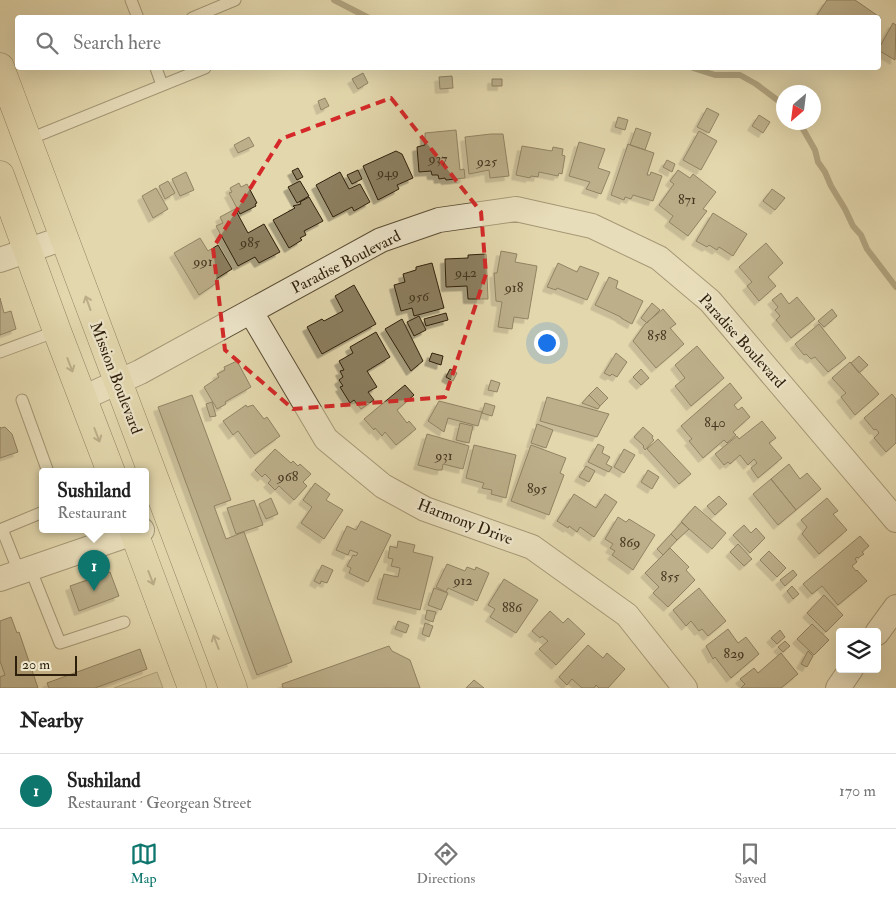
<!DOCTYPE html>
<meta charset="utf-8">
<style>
:root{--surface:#fff;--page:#f6f6f6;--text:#222;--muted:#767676;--line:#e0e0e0;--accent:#0f766e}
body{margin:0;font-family:"IM FELL Double Pica",serif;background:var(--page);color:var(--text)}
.controls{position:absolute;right:15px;bottom:15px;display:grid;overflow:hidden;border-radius:5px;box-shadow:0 5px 20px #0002}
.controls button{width:45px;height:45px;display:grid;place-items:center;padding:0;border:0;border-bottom:1px solid var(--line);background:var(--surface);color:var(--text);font:25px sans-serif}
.compass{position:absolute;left:776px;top:85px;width:45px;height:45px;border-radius:50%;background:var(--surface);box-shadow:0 5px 20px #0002;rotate:208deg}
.scale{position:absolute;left:15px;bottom:12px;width:62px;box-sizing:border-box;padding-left:5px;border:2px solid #2e1f0c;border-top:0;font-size:14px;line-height:18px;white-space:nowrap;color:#2e1f0c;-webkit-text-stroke:4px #ede5ca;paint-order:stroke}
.you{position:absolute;left:546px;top:342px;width:18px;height:18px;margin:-12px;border:4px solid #fff;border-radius:50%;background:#1a73e8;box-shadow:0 0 0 8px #1a73e833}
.badge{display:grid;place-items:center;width:32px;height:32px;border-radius:50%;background:var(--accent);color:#fff;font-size:16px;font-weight:700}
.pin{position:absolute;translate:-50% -41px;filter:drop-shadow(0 1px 2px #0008)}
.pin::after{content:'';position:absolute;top:26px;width:18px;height:15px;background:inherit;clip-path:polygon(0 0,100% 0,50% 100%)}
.popup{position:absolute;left:39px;top:468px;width:110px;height:65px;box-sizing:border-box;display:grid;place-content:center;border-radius:5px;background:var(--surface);filter:drop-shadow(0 1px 4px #0005);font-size:16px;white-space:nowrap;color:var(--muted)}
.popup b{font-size:19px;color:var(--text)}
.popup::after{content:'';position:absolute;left:50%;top:100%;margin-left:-10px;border:10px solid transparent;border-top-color:var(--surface)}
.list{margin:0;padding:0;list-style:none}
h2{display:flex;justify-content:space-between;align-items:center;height:65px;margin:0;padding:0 20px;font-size:21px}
h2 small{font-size:16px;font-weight:400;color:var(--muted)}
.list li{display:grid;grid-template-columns:32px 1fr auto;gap:15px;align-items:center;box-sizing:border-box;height:75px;padding:0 20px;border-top:1px solid var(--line)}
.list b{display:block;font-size:19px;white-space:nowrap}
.list p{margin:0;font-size:16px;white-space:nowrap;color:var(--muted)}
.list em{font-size:16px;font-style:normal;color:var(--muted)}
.icon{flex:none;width:28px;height:28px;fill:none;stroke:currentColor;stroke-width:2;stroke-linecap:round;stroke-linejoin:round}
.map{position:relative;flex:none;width:896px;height:688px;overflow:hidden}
.search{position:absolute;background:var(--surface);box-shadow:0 5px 20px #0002;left:15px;right:15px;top:15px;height:55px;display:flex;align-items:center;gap:12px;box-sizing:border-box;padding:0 18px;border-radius:5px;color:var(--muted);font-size:19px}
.sheet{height:140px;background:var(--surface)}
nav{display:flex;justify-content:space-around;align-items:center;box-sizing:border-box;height:70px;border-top:1px solid var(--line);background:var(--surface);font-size:14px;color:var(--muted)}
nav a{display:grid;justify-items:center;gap:2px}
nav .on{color:var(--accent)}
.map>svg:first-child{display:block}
</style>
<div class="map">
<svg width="896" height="688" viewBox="0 0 896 688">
<defs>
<filter id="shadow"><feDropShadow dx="-4.5" dy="4.5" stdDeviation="0" flood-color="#0004"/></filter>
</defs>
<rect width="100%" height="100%" fill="#e3d7ad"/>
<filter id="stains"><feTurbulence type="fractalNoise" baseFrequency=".004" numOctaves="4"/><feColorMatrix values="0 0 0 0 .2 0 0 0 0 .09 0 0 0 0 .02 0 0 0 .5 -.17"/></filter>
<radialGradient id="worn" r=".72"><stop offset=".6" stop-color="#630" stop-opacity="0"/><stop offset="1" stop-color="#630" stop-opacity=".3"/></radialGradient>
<path fill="#c4b892" stroke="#796c4f" d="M157,672L163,688H114Z"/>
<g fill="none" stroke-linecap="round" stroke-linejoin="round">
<path stroke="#75684c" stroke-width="6" d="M334,0L369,18
M693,68L715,75H740L756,84L784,105
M799,122L815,150L818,162L825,172L831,186L845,209L853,226L861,235L867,249L896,287"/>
</g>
<path fill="#8c7f60" stroke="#2e1f0c" filter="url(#shadow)" d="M827,0H855L881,18L878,22V18H815Z
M893,23L896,25L895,60L878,50Z
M363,73L368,83L358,89L352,79Z
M452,76L453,88L440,89L439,77Z
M492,79H502V86H492Z
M325,98L329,106L321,110L318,101Z
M707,108L719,114L709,133L697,127Z
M759,115L770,122L763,133L752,126Z
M618,117L628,120L625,130L615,127Z
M636,128L651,133L645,150L630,145Z
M456,130L460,170L464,169L465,178L446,180L445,178L439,179L438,175H432L431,171L419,172L417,147L425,145V133Z
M699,131L717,141L701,170L683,160Z
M491,134H503L509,176L490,178L489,170L469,174L465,137Z
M249,137L254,146L238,153L234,145Z
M579,142L605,149L598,168L610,172L601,194L586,189L590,182L569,176Z
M628,144L654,153L647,175H650L651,172L662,176L653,201L633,195L631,199L625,197L624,200L611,195Z
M522,146L552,151L553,147L563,149L562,155L565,156L562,174L559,173L558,176L539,172L538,177L531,176L530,178L516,175Z
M396,151L402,154L413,178L397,185L399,189L378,200L363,166Z
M667,160L675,164L672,172L663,167Z
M298,168L303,177L297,180L292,171Z
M358,170L362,179L352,184L347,175Z
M678,170L690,178L693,174L716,192L703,209L707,211L688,236L669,222L673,216L659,205L674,184L670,181Z
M186,172L194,190L180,196L172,179Z
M340,172L349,189L360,184L370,202L354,211L352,207L333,217L316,185Z
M168,181L175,193L165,199L159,186Z
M300,181L309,196L297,203L288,187Z
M239,183L241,187L247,184L257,203L255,204L256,206L240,214L229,193L232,192L230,188Z
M156,188L168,209L153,218L142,196Z
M772,189L785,198L775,210L763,201Z
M309,197L323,221L304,231L306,235L300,238L302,240L289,248L273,220L295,208L293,206L301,204L300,202Z
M235,209L248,233L264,224L280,252L259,263L255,257L238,266L216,226L223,223L220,217Z
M713,213L747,234L733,256L719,247L717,250L709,245L707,247L696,241Z
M200,238L208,251L218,245L232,269L216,279L218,282L199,295L174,253Z
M766,243L783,263L768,277L776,286L759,301L747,286L752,282L739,267Z
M501,251L517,254L515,262L537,266L528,319L514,317L512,329L498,327L502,302L496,301L494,273H497Z
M486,254L488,299H468L467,286L446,287L445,259L468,258V255Z
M432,263L444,308L414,316L412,308L401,311L394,285L405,282L403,274L416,270V267Z
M558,263L577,272L580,266L599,273L587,300L557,288L556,290L547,287Z
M609,277L618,281L616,288L643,301L632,324L621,318V317L595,305Z
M354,285L376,324L322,354L307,327L322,319L324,321L343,311L335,296Z
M781,293L789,304L797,297L815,319L791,338L776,320L780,316L775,310L778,307L772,300Z
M0,298L4,313L11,311L16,329L0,335Z
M652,303L660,310L647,323L641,318Z
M663,309L676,324L670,328L684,344L656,368L633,341L645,324Z
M832,309L837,316L824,327L818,321Z
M446,313L448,320L426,326L424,319Z
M419,316L426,330L414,336L407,322Z
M402,319L423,361L411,371L385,329Z
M819,324L846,358L828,372L815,357L811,359L806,354L804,355L795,344Z
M376,332L390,357L367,371L377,387L368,392L374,400L361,409L354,400L350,403L340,387L343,386L339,380L343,377L340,371L344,370L339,361L353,353L350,347Z
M697,346L724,378L691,406L675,386L685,378L675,365Z
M432,353L443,356L441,365L429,361Z
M616,353L627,362L617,377L612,374L610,376L604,373Z
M859,356L868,365L859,373L851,363Z
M237,361L251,387L225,402L226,404L217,409L204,387L219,377L217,374L225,370L224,367Z
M850,362L879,394L855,415L841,397L846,393L832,378Z
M450,369L457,373L453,381L446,377Z
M641,369L649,378L641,385L633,377Z
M491,380L500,383L497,392L488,390Z
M730,383L742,398L734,405L738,410L742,407L750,417L733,432L736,435L727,443L724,440L703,458L689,441L692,439L681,426Z
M405,385L414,395L397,410L407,423L409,421L416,429L396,445L385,432L382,436L375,428L374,430L364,419Z
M597,387L608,398L600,406L589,395Z
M892,394L896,399V443L886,452L874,438L879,433L876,429L874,430L864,418Z
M192,395L231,500L214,506L226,539L244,532L292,662L257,675L158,407Z
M589,395L600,406L598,409L582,403Z
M547,397L609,414L597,437L540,421Z
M439,401L482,412L478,426L448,418L444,432L428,421Z
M212,402L216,416L210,417L206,404Z
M485,403L495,406L492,416L482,413Z
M246,405L247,407L253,405L264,419L267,417L280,436L255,454L238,431L233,435L223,421Z
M762,421L776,438L769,443L782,458L758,478L751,468L757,463L754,459L748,465L740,455L730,464L728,462L724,465L715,454L737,436L739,439Z
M460,423L473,426L469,443L456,440Z
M537,424L553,430L546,448L531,443Z
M0,427L1,428L5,427L12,434L18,452L0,458Z
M643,427L653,436L652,438L654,440L645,450L643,447L644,446L634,437Z
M427,434L469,446L463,469L443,464L442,470H437L418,465Z
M658,439L691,474L679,484L647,449Z
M598,444L604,447L602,453L610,457L606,464L612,467L609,472L588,462Z
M474,445L516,455L506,498L491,494L492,490L482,488L484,483L466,478Z
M531,445L566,458L560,473L564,475L549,515L511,501Z
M275,449L291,463L293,461L298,466L300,464L311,474L303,482L307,486L294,500L279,486L275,490L268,483L271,480L265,474L262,477L255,470Z
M624,449L635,455L624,473L614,467Z
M789,464L800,479L807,473L821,489L796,510L771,479Z
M586,466L595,471L589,482L579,477Z
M648,470L659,477L652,489L641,482Z
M771,479L796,510L778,525L753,494Z
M315,483L330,494L326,500L343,510L324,539L301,523L312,507L303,500Z
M574,494L596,508L605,494L617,502L594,537L580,527L577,532L569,526L568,528L557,521Z
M719,496L727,504L715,515L707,506Z
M271,498L278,514L266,519L259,504Z
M827,498L838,511L833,514L847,530L819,554L802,534L807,527L801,520Z
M254,500L263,525L236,534L227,508Z
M695,506L726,533L712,549L681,522Z
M618,517L626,522L629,519L655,535L633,570L612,555L615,551L610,548L613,544L605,539Z
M361,521L391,535L368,582L349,573L351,568L347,566L353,555L356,556L358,553L350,550L348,555L336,550L347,526L356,530Z
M682,522L689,529L677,540L671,534Z
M744,525L751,533L756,528L765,538L750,553L733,535Z
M671,534L677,540L663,555L657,549Z
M860,536L869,546L862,552L864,554L858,558L857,557L855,559L857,562L852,566L856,571L857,570L867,581L838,605L822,586L812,594L803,584Z
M398,541L415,545L413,552L433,557L420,610L377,599L384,574L398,577L400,568L391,566L393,559L388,558L390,546L397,548Z
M738,544L752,559L744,566L730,552Z
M670,548L689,567L686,570L695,580L668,607L653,593L659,587L645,573Z
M769,551L786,568L777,577L760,560Z
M447,564L465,571L467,567L475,570L476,567L489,573L477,601L448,588L446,592L436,587Z
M322,565L333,570L327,583L321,581L320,584L314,581Z
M793,570L797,575L785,586L780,580Z
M110,572L119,596L79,611L70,586Z
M504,579L538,600L516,633L490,617L495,609L488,605Z
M792,586L799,594L793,599L787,591Z
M434,588L448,593L441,610L428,605Z
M699,588L726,621L708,636L702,629L699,631L691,621L686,626L673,610Z
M824,595L843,615L826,632L807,613Z
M427,610L436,612L433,622L425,619Z
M550,611L563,623L568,618L585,634L556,665L539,649L548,641L542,636L540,638L532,631Z
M11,617L17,633L19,632L38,688H0V677L5,675L0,661V621Z
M398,621L409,625L406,633L395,629Z
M425,623L433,626L429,637L422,634Z
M812,624L829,640L814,655L797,639Z
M728,629L738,643L746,637L759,654L731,678L715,657L713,659L706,646Z
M780,630L785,637L777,644L771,638Z
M785,641L790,646L783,652L778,647Z
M588,645L603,658L607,653L625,669L608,688H599L596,685L594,688H582L572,679L567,685L559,677Z
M389,646L392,651L410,660L420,688H283L282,684Z
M140,649L147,669L95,688H49L47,683Z
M808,651L813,656L807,667L801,664Z
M781,653L798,674L781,688H741L745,684L740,679L754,668L758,673Z
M474,680L484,688H466Z"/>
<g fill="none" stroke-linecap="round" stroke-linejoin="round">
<g stroke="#5b4d34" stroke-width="13">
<path id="lane" d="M131,0L138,18
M192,18L235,0
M156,68L162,85
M27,140L205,68
M0,352L57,331
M22,400L48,472
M30,568L60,643L124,622
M19,572L2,529L43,512"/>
</g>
<g stroke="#5b4d34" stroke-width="26">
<path id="street" d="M0,260L64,238
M251,312L326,439L383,486L425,509L532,547L627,615L685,688
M83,398L140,372L381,240L439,220L516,209L592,226L659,258L710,301L896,520
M0,579L142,530
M877,633L896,607
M838,688L851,669"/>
</g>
<g stroke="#2e1f0c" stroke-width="29">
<path id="primary" d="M0,67L233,688
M0,175L57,331L111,472
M133,530L192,688"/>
</g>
<use href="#lane" stroke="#ede5ca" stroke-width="11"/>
<use href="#street" stroke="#ede5ca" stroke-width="24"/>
<use href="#primary" stroke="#e3d7ad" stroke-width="28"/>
</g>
<defs><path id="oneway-shaft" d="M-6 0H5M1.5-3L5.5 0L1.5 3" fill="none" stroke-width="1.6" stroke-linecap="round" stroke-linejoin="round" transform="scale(1.25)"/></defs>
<g stroke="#887b5c">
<use href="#oneway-shaft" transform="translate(88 303) rotate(-110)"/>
<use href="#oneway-shaft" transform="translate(70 365) rotate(69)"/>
<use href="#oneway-shaft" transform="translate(97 435) rotate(69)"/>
<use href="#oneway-shaft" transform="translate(151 578) rotate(69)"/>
<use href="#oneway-shaft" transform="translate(216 642) rotate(-111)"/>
</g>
<path d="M0 0H896V688H0ZM391,98L481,212L486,274L445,397L293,409L225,350L213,248L281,139Z" fill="#e3d7ad" fill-opacity=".55" fill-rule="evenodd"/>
<path fill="none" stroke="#d62828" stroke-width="4" stroke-dasharray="10 6" stroke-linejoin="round" d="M391,98L481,212L486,274L445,397L293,409L225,350L213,248L281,139Z"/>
<g text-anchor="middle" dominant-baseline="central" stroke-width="4.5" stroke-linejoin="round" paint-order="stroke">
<g font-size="14" fill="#463721">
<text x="438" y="158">937</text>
<text x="487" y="161">925</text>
<text x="388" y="172">949</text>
<text x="687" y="199">871</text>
<text x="250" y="242">985</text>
<text x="203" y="261">991</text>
<text x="466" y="272">942</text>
<text x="514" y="287">918</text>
<text x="419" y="296">956</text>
<text x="657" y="335">858</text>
<text x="715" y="422">840</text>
<text x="444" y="455">931</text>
<text x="288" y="476">968</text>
<text x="537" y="488">895</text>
<text x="630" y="542">869</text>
<text x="670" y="576">855</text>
<text x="463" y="580">912</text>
<text x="512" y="607">886</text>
<text x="734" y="653">829</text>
</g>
<g font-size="16" fill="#2e1f0c" stroke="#ede5ca">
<text transform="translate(346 262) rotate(-27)">Paradise Boulevard</text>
<text transform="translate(742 341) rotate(48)">Paradise Boulevard</text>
<text transform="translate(116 378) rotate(69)">Mission Boulevard</text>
<text transform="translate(465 522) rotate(21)">Harmony Drive</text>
</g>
</g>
<rect width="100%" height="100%" filter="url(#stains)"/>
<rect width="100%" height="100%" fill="url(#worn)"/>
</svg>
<div class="controls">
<button><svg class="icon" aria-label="layers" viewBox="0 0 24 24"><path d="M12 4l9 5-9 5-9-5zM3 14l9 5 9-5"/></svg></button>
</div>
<svg class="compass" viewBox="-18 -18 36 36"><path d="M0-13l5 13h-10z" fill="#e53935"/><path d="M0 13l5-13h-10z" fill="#767676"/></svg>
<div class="scale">20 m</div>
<div class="you"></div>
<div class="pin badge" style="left:94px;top:591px">1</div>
<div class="popup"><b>Sushiland</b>Restaurant</div>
<div class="search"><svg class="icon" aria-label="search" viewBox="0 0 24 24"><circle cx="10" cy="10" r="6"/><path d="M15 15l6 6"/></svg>Search here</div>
</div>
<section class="sheet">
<h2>Nearby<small></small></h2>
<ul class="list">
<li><span class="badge">1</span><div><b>Sushiland</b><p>Restaurant · Georgean Street</p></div><em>170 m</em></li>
</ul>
</section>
<nav>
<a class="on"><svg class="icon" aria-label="map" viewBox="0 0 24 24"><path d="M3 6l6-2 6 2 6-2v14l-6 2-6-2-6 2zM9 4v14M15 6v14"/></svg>Map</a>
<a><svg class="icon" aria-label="directions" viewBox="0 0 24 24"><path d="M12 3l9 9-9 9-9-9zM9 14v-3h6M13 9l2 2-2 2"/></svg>Directions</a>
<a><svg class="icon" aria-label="saved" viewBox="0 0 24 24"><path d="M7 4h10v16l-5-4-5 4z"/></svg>Saved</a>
</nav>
